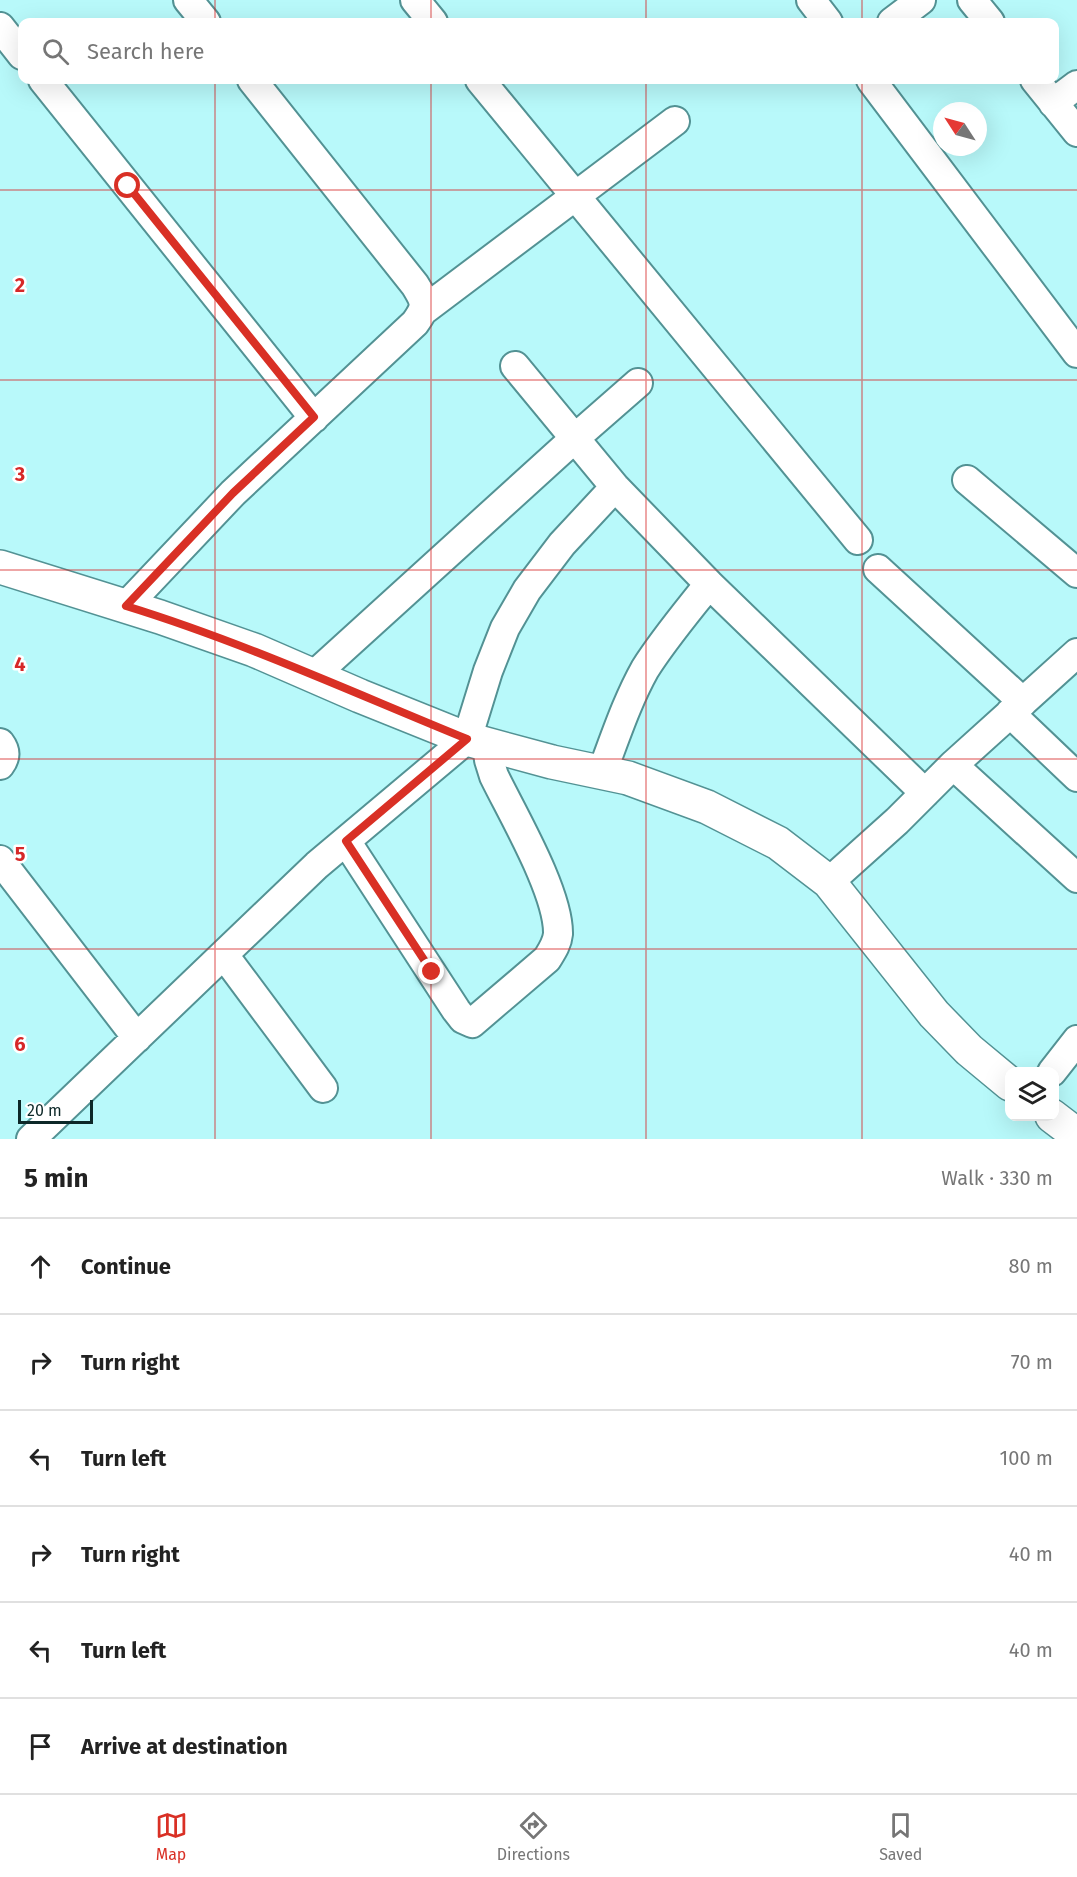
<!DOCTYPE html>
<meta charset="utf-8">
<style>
:root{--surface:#fff;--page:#f2f2f2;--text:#222;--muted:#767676;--line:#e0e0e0;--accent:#d93025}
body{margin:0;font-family:"Fira Sans",sans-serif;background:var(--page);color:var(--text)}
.controls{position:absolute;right:18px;bottom:18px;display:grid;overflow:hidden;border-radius:12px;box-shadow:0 6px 24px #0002}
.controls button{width:54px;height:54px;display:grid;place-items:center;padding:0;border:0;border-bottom:2px solid var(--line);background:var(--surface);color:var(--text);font:30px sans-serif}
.compass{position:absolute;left:933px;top:102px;width:54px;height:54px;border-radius:50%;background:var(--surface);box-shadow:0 6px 24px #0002;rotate:306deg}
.scale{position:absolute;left:18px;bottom:15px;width:75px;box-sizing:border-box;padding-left:6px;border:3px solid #0d2828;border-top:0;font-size:16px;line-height:21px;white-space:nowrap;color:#0d2828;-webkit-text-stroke:4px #fff;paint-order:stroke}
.stop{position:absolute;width:18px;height:18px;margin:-14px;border:4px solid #d93025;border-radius:50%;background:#fff}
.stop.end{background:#d93025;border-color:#fff;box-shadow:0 2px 6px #0008}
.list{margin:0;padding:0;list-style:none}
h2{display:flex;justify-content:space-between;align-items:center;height:78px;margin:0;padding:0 24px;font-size:26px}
h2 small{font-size:20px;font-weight:400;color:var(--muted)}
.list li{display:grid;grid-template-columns:39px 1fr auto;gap:18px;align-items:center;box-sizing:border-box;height:96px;padding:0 24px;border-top:2px solid var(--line)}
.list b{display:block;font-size:22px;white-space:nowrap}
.list em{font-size:20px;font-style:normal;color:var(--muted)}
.icon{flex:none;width:33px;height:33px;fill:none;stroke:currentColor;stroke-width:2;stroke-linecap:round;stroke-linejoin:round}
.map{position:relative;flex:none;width:1077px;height:1139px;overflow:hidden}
.search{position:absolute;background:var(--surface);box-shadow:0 6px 24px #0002;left:18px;right:18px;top:18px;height:66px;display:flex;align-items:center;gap:15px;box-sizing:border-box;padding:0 21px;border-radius:12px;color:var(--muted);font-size:22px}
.sheet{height:654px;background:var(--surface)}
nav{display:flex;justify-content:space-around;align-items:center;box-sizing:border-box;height:84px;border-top:2px solid var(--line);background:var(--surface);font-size:16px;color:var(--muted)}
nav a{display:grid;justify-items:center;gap:3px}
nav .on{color:var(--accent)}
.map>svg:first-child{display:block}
</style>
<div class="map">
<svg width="1077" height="1139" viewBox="0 0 1077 1139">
<rect width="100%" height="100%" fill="#b8f9fa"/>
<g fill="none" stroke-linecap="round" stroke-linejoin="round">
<g stroke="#539294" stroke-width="32">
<path id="minor" d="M188,0L206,22
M415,0L433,22
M811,0L828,22
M972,0L990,22
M892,22L921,0
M0,27L22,55
M43,80L314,418
M480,80L858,540
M871,80L1077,353
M1035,80L1077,132
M1053,103L1077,85
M424,310L675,121
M515,366L615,487L709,584L925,793
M967,480L1077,573
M878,569L1023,702
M126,606L233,493L415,323C427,306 426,303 415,285L252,80
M313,676L574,439L638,383
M1010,713L1077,777
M0,743C6,751 6,757 0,765
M953,765L1077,878
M602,772C615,738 627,701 645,669C664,639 687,612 709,584
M346,841L456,1010L463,1019L472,1023L547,959C552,951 557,944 558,934C559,893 513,815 494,776L489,760L487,745
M0,860L137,1038
M829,882L897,821L953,765L1077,653
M224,955L323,1088
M1052,1072L1077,1040
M31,1139L317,865L467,739L488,671L505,628L527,590L562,544L615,487"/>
</g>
<g stroke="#539294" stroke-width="36">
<path id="tertiary" d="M0,567L160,617L254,650L360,696L467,739L552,762L628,778L707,807L778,843L829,882L934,1014L969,1050L1010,1084
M1052,1116L1077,1135"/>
</g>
<use href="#minor" stroke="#fff" stroke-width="28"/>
<use href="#tertiary" stroke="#fff" stroke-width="33"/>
</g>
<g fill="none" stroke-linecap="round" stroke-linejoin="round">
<path stroke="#d93025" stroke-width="8" d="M128,186L314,417L233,493L126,606C243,642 354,693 467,739L346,841L432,972"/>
</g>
<path fill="none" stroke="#d62828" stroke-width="1.5" stroke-opacity="0.55" d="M215,0V22M431,0V22M646,0V22M862,0V22M215,80V1139M431,80V1139M646,80V1139M862,80V1139M0,190H1077M0,380H1077M0,570H1077M0,759H1077M0,949H1077"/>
<g font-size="20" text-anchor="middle" font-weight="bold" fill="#d62828" stroke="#fff" stroke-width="5" stroke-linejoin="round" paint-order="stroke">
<text x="20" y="292">2</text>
<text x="20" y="481">3</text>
<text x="20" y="671">4</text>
<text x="20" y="861">5</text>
<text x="20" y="1051">6</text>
</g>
</svg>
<div class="controls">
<button><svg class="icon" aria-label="layers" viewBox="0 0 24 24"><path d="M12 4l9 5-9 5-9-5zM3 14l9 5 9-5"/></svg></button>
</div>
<svg class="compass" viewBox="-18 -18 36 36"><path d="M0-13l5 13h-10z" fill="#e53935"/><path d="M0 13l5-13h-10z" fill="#767676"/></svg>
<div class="scale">20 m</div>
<div class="stop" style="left:128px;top:186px"></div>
<div class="stop end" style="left:432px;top:972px"></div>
<div class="search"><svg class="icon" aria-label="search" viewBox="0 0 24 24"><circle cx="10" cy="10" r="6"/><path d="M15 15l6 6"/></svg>Search here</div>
</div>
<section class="sheet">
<h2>5 min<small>Walk · 330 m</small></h2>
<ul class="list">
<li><svg class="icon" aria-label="ahead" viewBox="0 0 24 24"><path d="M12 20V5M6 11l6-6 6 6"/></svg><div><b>Continue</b></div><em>80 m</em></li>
<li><svg class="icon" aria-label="right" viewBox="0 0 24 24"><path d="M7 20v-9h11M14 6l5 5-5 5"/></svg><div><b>Turn right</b></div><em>70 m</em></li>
<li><svg class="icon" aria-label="left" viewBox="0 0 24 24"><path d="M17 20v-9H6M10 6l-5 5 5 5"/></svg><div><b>Turn left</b></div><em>100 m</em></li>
<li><svg class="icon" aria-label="right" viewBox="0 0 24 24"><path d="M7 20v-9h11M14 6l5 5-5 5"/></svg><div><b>Turn right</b></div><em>40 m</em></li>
<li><svg class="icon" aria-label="left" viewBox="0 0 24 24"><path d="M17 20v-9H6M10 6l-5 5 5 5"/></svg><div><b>Turn left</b></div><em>40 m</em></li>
<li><svg class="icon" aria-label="arrive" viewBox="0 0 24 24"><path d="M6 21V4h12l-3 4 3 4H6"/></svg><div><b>Arrive at destination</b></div></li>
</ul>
</section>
<nav>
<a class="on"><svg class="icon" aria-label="map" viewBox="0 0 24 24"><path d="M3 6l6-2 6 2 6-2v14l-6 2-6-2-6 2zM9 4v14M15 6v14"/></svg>Map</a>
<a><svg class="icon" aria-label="directions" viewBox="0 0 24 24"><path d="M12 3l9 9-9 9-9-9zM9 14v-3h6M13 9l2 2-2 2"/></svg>Directions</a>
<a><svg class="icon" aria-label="saved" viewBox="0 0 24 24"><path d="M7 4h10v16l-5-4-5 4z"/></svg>Saved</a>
</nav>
